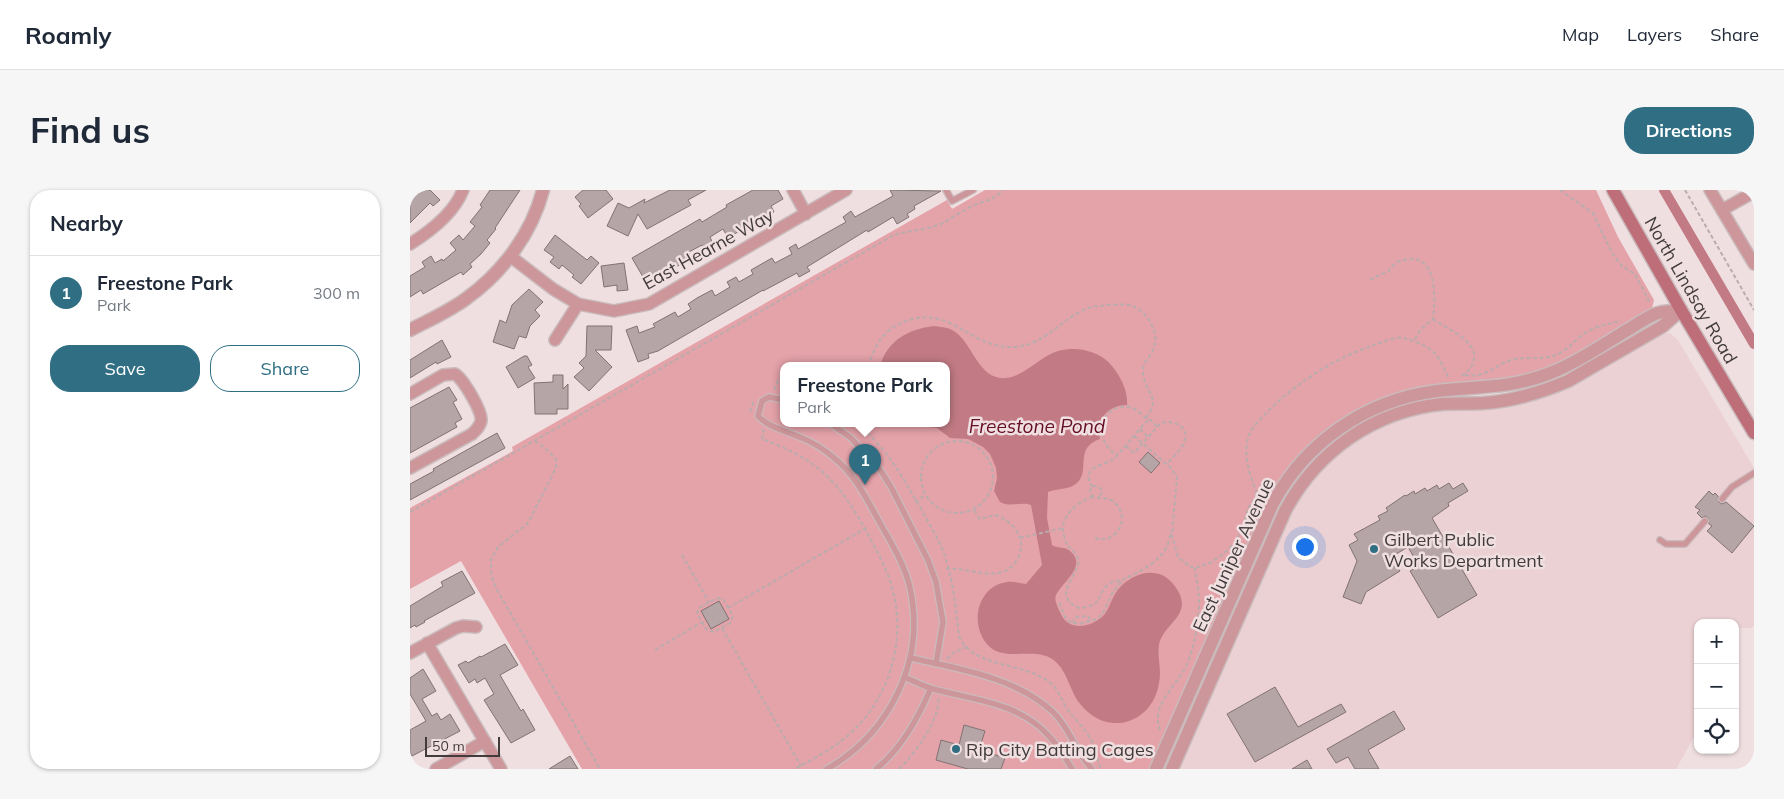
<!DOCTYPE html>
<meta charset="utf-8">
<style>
:root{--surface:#fff;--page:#f6f6f7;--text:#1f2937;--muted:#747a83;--line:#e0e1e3;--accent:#2f6e83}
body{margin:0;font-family:Mulish,sans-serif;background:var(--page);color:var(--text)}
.controls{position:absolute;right:15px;bottom:15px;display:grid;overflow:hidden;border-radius:10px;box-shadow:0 1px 4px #0004}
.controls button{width:45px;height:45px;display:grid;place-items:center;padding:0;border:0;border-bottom:1px solid var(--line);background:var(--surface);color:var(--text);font:25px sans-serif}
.scale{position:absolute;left:15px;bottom:12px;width:75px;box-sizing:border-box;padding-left:5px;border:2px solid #423b3b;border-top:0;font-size:14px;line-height:18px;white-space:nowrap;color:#423b3b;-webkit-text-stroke:4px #f0dfe0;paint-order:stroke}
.you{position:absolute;left:894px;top:356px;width:18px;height:18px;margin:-12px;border:4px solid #fff;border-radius:50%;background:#1a73e8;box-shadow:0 0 0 8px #1a73e833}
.badge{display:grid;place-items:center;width:32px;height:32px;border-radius:50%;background:var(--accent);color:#fff;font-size:16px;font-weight:700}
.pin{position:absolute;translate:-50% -41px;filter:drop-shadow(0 1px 2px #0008)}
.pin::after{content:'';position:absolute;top:26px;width:18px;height:15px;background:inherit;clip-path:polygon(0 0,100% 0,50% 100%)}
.popup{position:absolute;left:370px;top:172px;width:170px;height:65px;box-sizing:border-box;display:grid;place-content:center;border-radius:10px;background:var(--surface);filter:drop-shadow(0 1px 4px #0005);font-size:16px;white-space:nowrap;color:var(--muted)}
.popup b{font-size:19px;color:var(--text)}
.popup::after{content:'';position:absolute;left:50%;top:100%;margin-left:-10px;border:10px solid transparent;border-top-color:var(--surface)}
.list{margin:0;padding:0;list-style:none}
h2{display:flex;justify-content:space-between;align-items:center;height:65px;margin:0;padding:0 20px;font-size:21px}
h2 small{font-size:16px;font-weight:400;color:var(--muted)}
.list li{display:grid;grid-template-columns:32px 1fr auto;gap:15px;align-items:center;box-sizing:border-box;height:75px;padding:0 20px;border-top:1px solid var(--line)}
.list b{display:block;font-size:19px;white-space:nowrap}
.list p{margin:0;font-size:16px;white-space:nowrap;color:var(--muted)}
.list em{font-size:16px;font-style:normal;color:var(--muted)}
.actions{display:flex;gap:10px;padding:15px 20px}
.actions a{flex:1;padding:11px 0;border:1px solid var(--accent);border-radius:20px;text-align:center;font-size:18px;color:var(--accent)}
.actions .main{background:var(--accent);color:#fff}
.icon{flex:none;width:28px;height:28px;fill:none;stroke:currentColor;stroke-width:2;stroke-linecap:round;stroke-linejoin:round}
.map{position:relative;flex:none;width:1344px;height:579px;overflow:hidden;border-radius:20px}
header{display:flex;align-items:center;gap:30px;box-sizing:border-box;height:70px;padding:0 25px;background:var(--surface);border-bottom:1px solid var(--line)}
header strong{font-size:24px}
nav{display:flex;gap:28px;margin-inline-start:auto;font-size:18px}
.intro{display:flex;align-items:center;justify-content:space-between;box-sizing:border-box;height:120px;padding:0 30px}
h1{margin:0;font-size:35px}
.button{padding:12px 22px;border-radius:20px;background:var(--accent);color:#fff;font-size:18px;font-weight:700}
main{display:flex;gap:30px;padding:0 30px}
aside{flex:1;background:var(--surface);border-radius:20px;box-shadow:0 1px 4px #0004}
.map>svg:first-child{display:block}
</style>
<header>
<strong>Roamly</strong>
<nav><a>Map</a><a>Layers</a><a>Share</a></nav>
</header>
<div class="intro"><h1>Find us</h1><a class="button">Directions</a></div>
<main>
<aside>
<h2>Nearby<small></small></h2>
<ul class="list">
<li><span class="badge">1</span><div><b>Freestone Park</b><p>Park</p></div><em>300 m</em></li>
</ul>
<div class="actions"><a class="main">Save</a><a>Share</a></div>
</aside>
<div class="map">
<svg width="1344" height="579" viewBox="0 0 1344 579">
<rect width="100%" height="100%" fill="#f0dfe0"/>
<path fill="#ebd1d3" d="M1260,143L1268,150L1344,278V436L1340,438H1325V433H1288V540L1266,579H767L880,325L893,301L905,286L928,263L947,248L981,230L1012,222L1166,192L1250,145Z"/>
<path fill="#e4a2a9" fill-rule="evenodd" d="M575,0H1186L1208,47L1244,110L1242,118L1238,123L1157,170L1112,187L1061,194L1015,197L990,203L877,282L740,579H172L51,371L0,399V318L103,261L102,257L537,10L542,19ZM374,176H536V234H374Z"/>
<path fill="#c27b84" d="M524,136C530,137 537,137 542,140C561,150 565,180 586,187C605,193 621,175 637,166C649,158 668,157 681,162C692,166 698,170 705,180C712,190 718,202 717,215C698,215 685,230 690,249C664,258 680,279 668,292C661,300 647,298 638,302L637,328L642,355C648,359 655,356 660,361C678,376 652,392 646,405C644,410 647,415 649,420C651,424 653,429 657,432C667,440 683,435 692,427C699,421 701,409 707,401C721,383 748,374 764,395C787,425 753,432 749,455C747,467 752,480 749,493C743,533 698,548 671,515C660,503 659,485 647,473C628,453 594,475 577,454C559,433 568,396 597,392C603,391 610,393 616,394L632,375L621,315C611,311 601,318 590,312L584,301L587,288L586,278L580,264L573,257L558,249L540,248L527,238L505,236L499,234H536V176H470C477,151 498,139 524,136Z"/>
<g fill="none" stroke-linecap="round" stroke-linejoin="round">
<path stroke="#c27b84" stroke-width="10" d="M1254,0L1344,154"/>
</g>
<path fill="#b5a5a6" stroke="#817273" d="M5,0H20L30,10L23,16L20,13L0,33V5Z
M80,0H110L85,38L86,39L77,50L80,53L71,64L60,74L62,77L53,85L51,82L13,104L11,100L0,107V86L15,77L12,72L21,66L25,73L32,69L33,71L46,60L40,53L49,45L53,50L65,36L60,32L72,17L70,15Z
M173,0H196L203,9L178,28L169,16L171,14L165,7Z
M260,0H296L278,10L281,15L237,39L228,24L218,46L197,36L208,13L219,18L235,9L234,13Z
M343,0H368L373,9L361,16L364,22L354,26L318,48L313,39L300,47L304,56L295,61L292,55L277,63L280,69L264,78L244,89L241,83L233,87L222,68L290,29L292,32L317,17L316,15Z
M480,0L531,1L504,16L505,19L497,24L499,27L487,34L483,27L458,42L457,40L397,77L400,81L389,87L387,83L353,101V100L248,161L238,164L239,168L228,172L216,140L227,136L229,143L245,137L243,134L265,122L268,127L281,119L278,114L287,108L302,100L305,106L320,97L317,92L326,87L329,92L343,84L341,80L362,68L365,73L382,64L379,58L386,54L388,59L436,32L433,27L441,21L445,27L483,6Z
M145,45L177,70L181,66L189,73L171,94L162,87L164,85L152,75L149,79L140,72L144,67L134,60Z
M214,73L218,100L207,101V95L194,97L191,76Z
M119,99L133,112L125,120L130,126L120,136L116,148L109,146L104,159L83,152L90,130L96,133L102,115Z
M177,136H202L201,160H185L202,177L179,201L164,187L174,178L169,173L176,166Z
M32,150L41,167L27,174L26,172L0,188V170Z
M114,166H117L122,175L118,177L125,188L108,198L96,177Z
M143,185H153V199L158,194V219H147V224H125L124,193L143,192Z
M39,197L47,210L43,212L52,229L45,233L47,237L0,263V218Z
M87,243L95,258L0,310V294L24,281L23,279Z
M738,262L750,273L741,283L729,272Z
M1039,293L1043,299L1053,293L1058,301L1038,313L1039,316L1022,328L1067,405L1028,428L1000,381L1009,376L998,357L981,367L990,381L956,402L951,414L933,407L947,371L939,355L948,350L944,344L970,330L968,326L978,321L976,318L995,305L996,306L1004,301L1005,304L1015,298L1017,301L1027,295L1029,299Z
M1299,301L1303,305L1305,303L1308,306L1309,312L1312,314L1316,312L1344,336L1322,363L1297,341L1302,336L1299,334L1298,328L1295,326L1292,328L1287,323L1290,320L1285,317Z
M52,381L65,403L14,431L15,432L6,437L5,435L0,438V416L33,396L31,392Z
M309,411L319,429L301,439L291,421Z
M95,454L108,475L90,485L111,521L113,519L125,540L101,553L74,510L84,504L75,488L67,493L65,489L59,493L48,475L56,471L58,473L70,466L71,467Z
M13,479L26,501L12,509L22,526L27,523L31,530L40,524L50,541L2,566L0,562V540L16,531L0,504V488Z
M865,497L888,537L931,514L936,522L845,572L817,524Z
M984,521L995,539L958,560L969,579H945L938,567L926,573L917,559Z
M554,535L575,541L569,560L595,568L591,579H558L526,570L531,550L549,555Z
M160,566L168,579H139Z
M897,570L902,579H882Z"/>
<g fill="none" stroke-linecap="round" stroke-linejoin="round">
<g stroke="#cabbbc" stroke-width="8">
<path id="service" d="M536,0L542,11L563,0
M374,210L359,207L352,211L348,226C359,238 377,241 392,248C402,252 415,260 424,268C445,284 457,310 470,333C481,353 495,375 500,398C516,470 480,543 417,579
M421,234L441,248L471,281L481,297L518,370L526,392L533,432L526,474
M1312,309L1322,297L1344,283
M1250,350L1256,354H1275L1295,331
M501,468C549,479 605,487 643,522C660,538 666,563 682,579
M494,487C504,491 513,496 523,499C564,510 607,512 638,545C648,555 655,567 662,579
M466,579C492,558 508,528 521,498"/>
</g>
<g stroke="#cabbbc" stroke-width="14">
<path id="minor" d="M383,0L396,24
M1300,0L1344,74
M1312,20L1344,2
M0,54C21,41 44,23 53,0
M100,66L143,99L168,114L204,121L239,114L436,0
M145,150L168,114
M0,204L33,185L45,184C53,189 73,222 71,231C70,237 66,240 62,244L0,278
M17,453L91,579
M0,463L46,438L53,436L66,437
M26,579L75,551"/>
</g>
<g stroke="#cabbbc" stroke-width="15">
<path id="tertiary" d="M0,140C19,130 40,121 57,108C93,82 122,43 133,0
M746,579L862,315C895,252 956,210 1027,201C1066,196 1097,199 1135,185C1165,174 1192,155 1219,139C1227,134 1236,128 1245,124C1252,121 1263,121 1271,120
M762,579L875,321C907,261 964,221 1032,214C1046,213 1060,214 1074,213C1103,211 1132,202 1158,191L1253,136L1271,120"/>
</g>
<g stroke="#cabbbc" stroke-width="15">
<path id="secondary" d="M1203,0L1271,120L1344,243"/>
</g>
<path stroke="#baacad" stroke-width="2" stroke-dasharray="4 2.5" stroke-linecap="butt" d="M1150,0L1183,23L1202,63L1212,76L1225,84L1240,113
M1275,0L1344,120
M960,90C966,86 972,85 978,81C982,78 984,73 990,71C1027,58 1026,106 1023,129L1011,139L1004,151
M1023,129C1035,138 1072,152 1063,173C1060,180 1056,184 1049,187
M459,176C462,161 471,144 485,136C540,107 556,160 605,157C635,155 652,128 678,118C684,116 691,116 697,115C704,115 712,114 719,115C737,119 751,143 743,160C740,168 733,171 733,180C733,204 753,205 736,228
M1055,185C1075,188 1081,178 1098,171C1108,166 1129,170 1143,166C1156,162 1164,151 1175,143C1186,136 1198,134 1211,131
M364,200L369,188L374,187
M340,222L344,210
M739,229L747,236
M448,234C478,260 492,286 511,319C520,336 531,352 536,370C544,395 546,420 549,446C562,478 614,472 639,492C648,498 650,507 656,517C663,528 675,538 681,550C686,560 687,570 691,579
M730,239L738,247
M352,240L354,241L352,249C410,270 430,293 459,346C469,365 479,383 484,405C496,459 475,518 431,551C417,562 401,570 385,579
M724,246L761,278L767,287L762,345L768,367L779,376L785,378L800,373L812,365L825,353L831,342L838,319L847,303L859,299
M511 287a36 36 0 1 1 72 0a36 36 0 1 1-72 0Z
M125,251L135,258L146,269V278L118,333L88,357L81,370V384L86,398L190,579
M716,256L724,263L751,233C765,229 782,238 773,255C769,262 762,268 757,274
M682,297C670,276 692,277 705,268C716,255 727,242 738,230C733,226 728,220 722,218C696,209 677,246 707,265
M847,303C839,285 831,259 841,241C846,232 855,225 861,218C892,189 927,167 967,154C975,151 985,147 993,148C999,149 1005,152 1011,154C1029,162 1030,172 1039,188
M683,307C671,310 654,323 653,337C652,343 656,350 657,356L662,359L669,370C667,389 641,405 669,418C697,416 684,404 700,393C704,390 710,392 714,389C729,382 750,372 757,356C759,352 760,346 761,341
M505,312L515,305
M0,322L482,46C497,40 513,41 528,35C540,30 550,22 562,16C575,10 583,11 593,0
M610,348L653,338
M685,348C705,355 721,330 706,314C699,306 689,310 681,305L680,300L684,296H687L691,299L692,303L688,307
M272,365L299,412
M536,379C560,376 594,398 609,366C611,360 612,354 610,348C606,337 596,328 585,325L570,329L564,320
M307,408L313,409L323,426L320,433L304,442L297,440L287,423L289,418Z
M649,413L655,427L660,432L669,434L687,429L693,423L703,402L712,391
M318,418L458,337
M663,433L665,427L678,426L681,431
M312,438L391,576
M245,460L292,432
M537,469L543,463L556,457
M750,540C740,513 769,495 778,472C785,453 789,432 789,412C789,401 786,389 785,378
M489,579C504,565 532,527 528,507"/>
<use href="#service" stroke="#cd969b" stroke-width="5.5"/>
<use href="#minor" stroke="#cd969b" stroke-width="11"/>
<use href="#tertiary" stroke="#cd969b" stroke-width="12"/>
<use href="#secondary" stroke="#be6e78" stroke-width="12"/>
</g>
<g fill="#2f6e83" stroke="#f0dfe0" stroke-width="2">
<circle cx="964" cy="359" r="5"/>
<circle cx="546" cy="559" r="5"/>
</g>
<g text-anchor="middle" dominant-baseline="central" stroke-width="5" stroke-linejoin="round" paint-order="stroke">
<g font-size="18" fill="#423b3b" stroke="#f0dfe0">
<text transform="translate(298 59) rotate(-29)">East Hearne Way</text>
<text transform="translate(1281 100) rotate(60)">North Lindsay Road</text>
<text transform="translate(823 365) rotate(-65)">East Juniper Avenue</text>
</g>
<g font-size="18" fill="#423b3b" stroke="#f0dfe0" text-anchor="start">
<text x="974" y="349">Gilbert Public<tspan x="974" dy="21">Works Department</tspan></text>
<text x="556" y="559">Rip City Batting Cages</text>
</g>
<g font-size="19" font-style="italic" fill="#640d25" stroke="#f0dfe0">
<text x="627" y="236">Freestone Pond</text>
</g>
</g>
</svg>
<div class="controls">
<button>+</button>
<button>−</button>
<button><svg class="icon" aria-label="locate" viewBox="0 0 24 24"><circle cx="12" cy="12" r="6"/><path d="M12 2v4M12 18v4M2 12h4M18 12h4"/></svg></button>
</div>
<div class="scale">50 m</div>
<div class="you"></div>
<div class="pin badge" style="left:455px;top:295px">1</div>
<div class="popup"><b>Freestone Park</b>Park</div>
</div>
</main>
